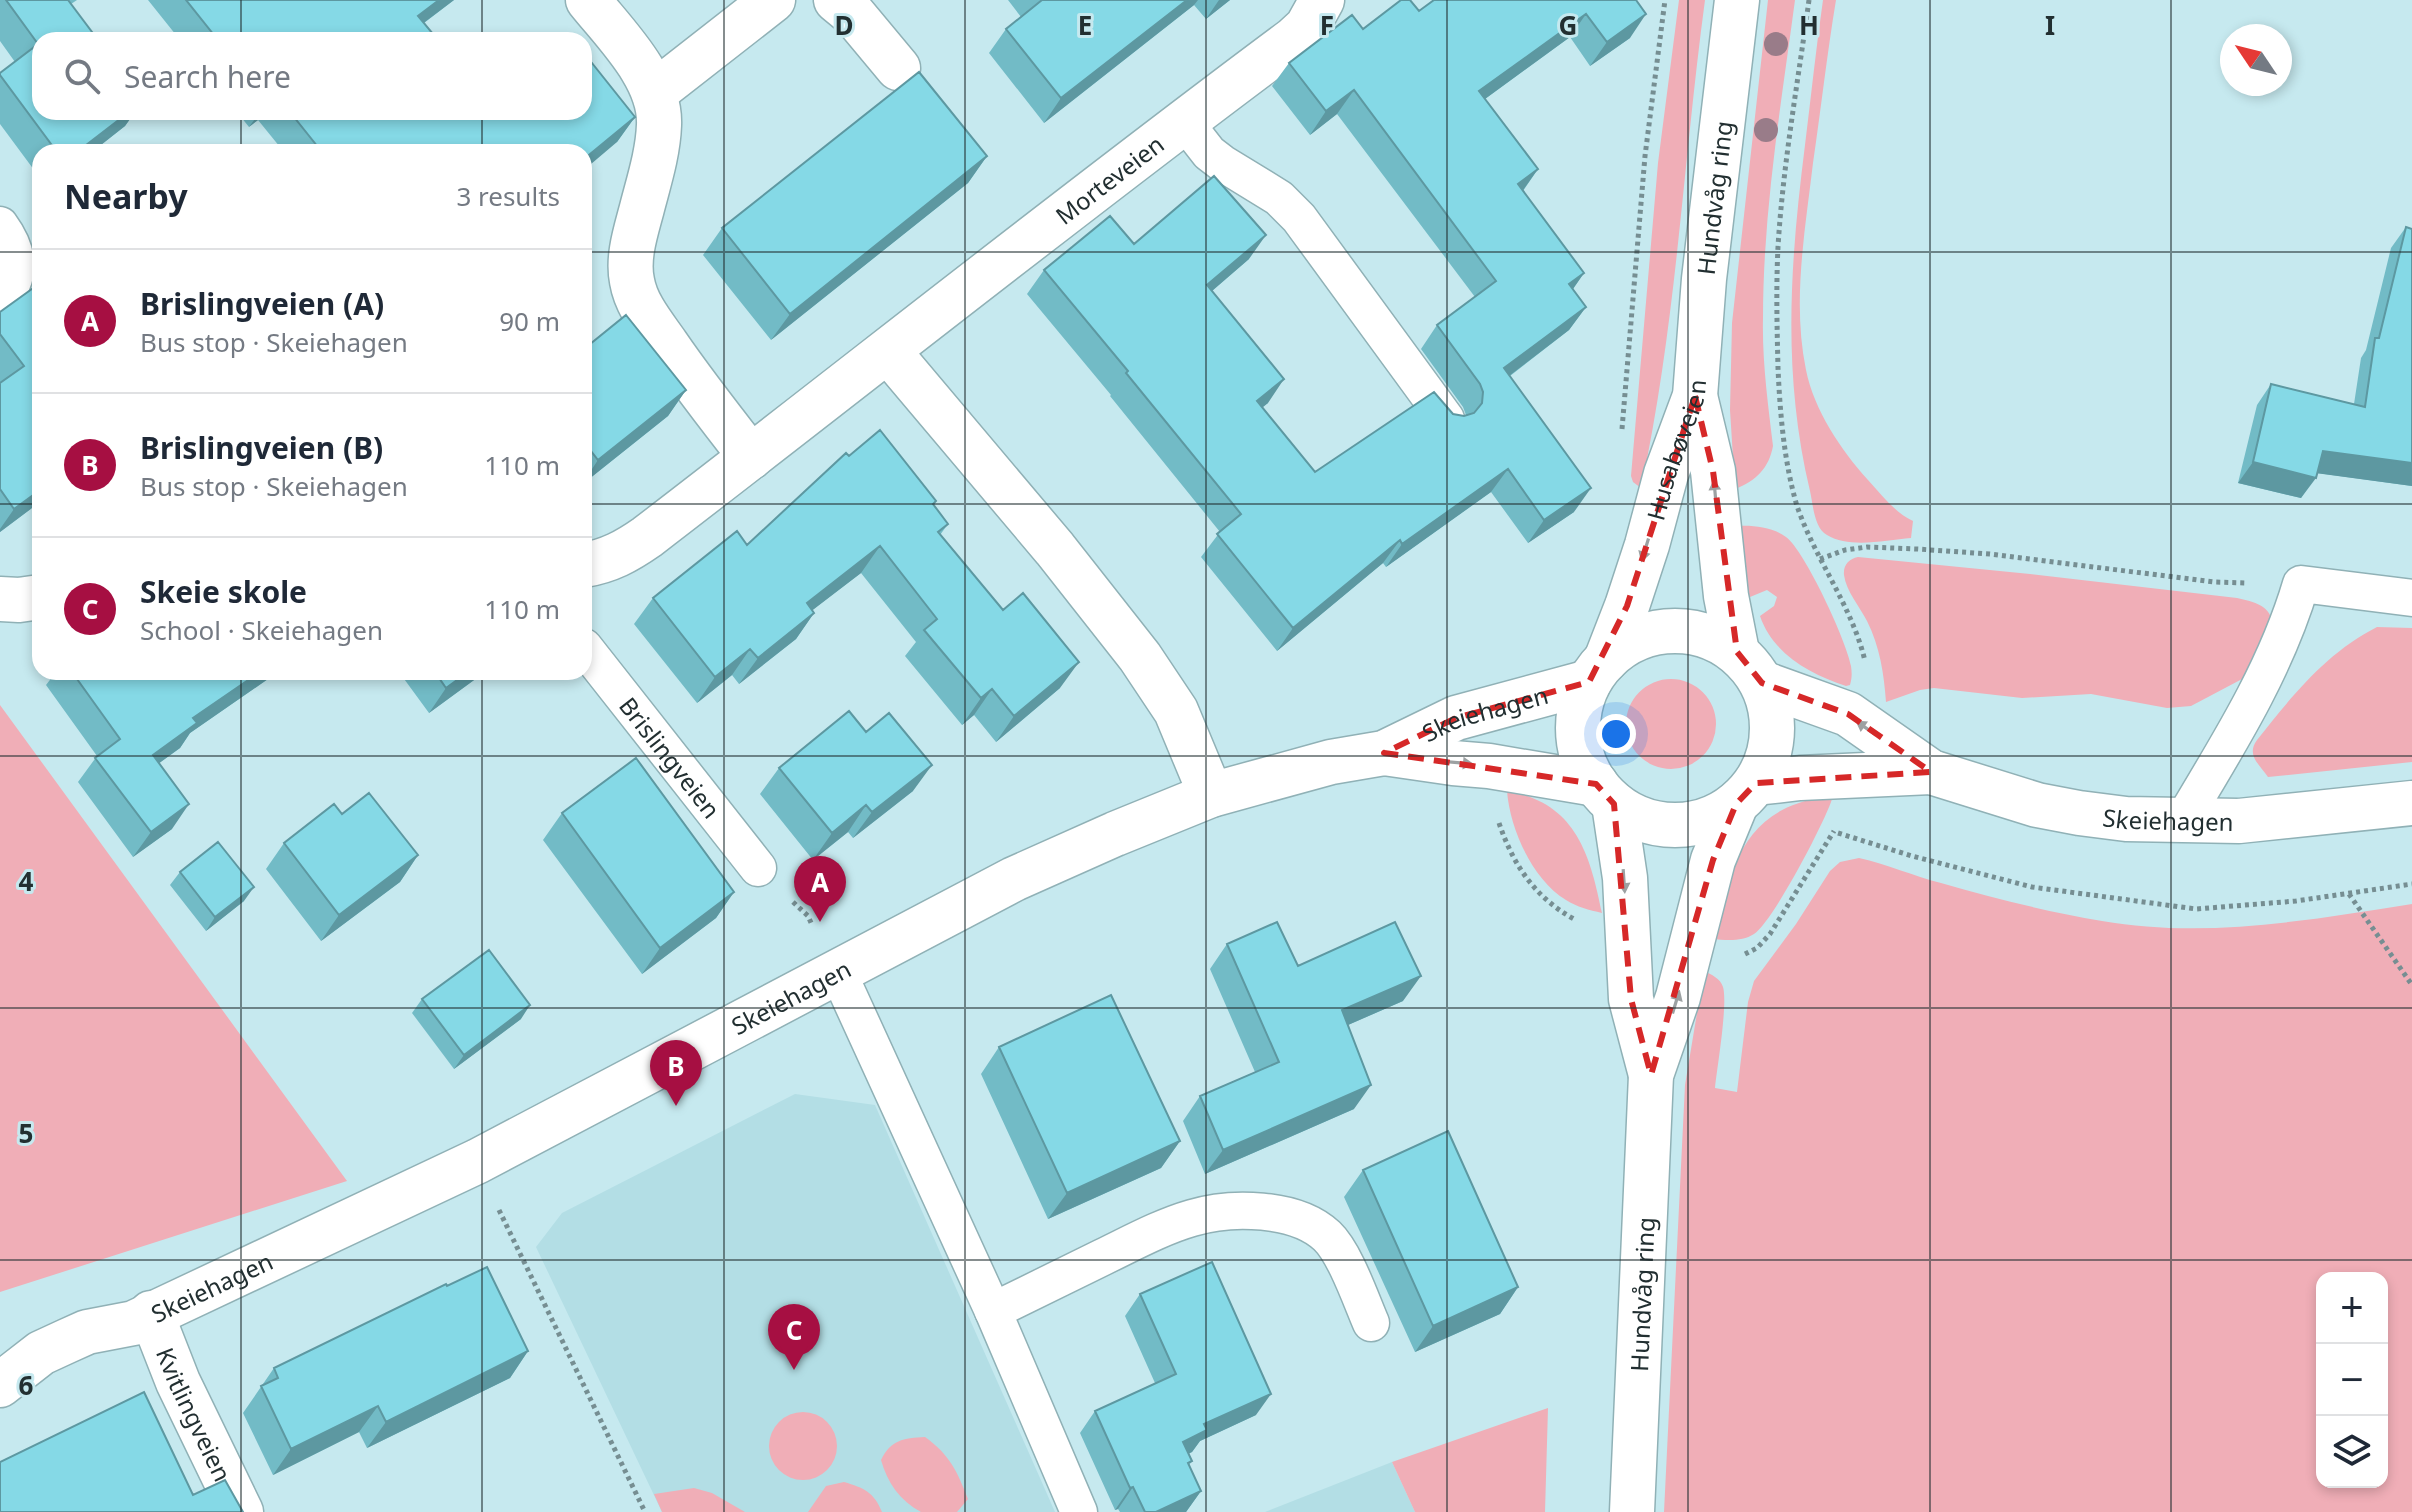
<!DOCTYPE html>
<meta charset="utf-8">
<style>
:root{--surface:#fff;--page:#f6f6f7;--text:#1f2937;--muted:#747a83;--line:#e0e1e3;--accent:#a60f42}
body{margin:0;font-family:"Noto Sans",sans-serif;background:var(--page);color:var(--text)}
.controls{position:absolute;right:24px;bottom:24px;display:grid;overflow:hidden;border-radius:16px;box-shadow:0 4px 12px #0003}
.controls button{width:72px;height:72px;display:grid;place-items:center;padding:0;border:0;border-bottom:2px solid var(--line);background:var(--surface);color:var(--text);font:40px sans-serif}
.compass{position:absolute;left:2220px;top:24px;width:72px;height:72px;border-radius:50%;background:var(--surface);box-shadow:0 4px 12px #0003;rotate:305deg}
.you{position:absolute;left:1616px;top:734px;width:28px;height:28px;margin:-20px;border:6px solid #fff;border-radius:50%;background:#1a73e8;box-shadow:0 0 0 12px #1a73e833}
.badge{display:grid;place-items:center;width:52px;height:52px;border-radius:50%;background:var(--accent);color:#fff;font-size:26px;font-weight:700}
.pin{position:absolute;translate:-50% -66px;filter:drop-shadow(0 2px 4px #0008)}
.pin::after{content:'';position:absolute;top:42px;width:28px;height:24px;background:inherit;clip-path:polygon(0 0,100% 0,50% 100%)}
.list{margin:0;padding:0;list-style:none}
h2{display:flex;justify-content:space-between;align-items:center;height:104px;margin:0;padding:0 32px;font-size:34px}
h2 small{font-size:26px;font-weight:400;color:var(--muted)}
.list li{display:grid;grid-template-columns:52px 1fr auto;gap:24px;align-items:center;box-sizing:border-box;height:144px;padding:0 32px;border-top:2px solid var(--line)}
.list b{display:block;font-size:30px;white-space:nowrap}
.list p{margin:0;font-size:26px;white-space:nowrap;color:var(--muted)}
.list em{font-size:26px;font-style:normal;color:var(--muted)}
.icon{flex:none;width:44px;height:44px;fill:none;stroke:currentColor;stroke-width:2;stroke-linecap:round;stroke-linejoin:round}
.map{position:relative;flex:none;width:2412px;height:1512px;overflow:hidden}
.search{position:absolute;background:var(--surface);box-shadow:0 4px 12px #0003;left:32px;top:32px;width:560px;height:88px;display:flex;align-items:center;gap:20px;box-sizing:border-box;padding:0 28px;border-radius:24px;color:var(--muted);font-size:30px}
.panel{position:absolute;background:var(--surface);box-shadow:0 4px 12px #0003;left:32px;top:144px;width:560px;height:536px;border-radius:24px}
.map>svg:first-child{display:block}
</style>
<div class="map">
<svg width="2412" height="1512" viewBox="0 0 2412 1512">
<rect width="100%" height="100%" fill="#c6e9ef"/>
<path fill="#b3dee5" d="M795,1094L875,1105L1055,1512H662L536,1247L562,1213Z
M1392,1462L1415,1512H1265Z"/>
<path fill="#f0aeb7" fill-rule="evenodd" d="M1679,0H1705C1683,163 1676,327 1641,488L1633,482L1631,476L1658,163Z
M1768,0H1795C1781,105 1763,211 1763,318C1762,361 1768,404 1773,446C1769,468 1756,481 1735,489L1730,410L1732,323Z
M1823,0H1836C1827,54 1821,109 1813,163C1805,231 1792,302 1806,370C1814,410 1841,450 1868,480C1882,495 1894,512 1913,521L1911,538C1886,540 1850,549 1827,535C1814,528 1813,504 1810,491C1782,373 1790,264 1805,145C1811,97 1816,48 1823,0Z
M1737,526C1753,525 1773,527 1786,537C1805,551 1847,642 1851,666C1852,673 1852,678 1850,685L1846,686C1810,674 1773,654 1760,616L1774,606L1777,597L1767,590L1750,597L1746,587Z
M1858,557L2030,574L2237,598C2254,602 2271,605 2273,625L2244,678L2191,706L2167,708L2091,694L2022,698L1934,688L1920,690L1886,702C1884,674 1880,647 1867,621C1860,607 1846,591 1844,575C1843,565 1849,559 1858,557Z
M2377,627L2412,628V762L2268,777C2259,764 2246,755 2257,740C2292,696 2326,653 2377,627Z
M1626 724a45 45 0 1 1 90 0a45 45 0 1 1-90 0Z
M0,705L347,1181L0,1292Z
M1507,791C1575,802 1590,853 1602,913C1589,910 1577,907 1566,900C1532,879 1510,829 1507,791Z
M1818,798L1832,799C1825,822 1772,923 1754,934C1742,942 1726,940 1712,939C1731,873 1739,813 1818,798Z
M1859,858C1887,864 1913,876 1941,883C1993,898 2048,912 2102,921C2205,939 2310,920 2412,904V1512H1664L1685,1085L1704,971C1711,974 1721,979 1723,987C1728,1004 1717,1068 1715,1088L1737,1092L1748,1002L1754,981L1796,924L1830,871L1840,862ZM2322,1278H2382V1482H2322Z
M1548,1408L1545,1512H1415L1392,1462Z
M769 1446a34 34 0 1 1 68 0a34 34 0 1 1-68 0Z
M925,1437C950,1455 957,1471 968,1499L957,1512H921C900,1501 887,1482 881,1460C891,1440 903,1438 925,1437Z
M844,1482C864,1488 874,1492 882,1512H808L826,1486Z
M694,1488L712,1493L745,1512H662L654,1494Z"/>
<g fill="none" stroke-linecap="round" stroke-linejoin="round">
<g stroke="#90b1b6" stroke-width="39">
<g id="lane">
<path d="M1184,121L1209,153L1222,163L1279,198L1299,218L1446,419"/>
<path d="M0,225C19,251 24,275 0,301"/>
<path id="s1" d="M584,647L758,868"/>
<path d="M2183,820C2228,745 2276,669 2301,584L2412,598"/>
<path d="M838,972L993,1311L1079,1512"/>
<path d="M993,1311C1029,1293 1066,1275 1103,1257C1132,1243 1161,1227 1192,1218C1231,1206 1296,1207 1327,1236C1345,1253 1361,1300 1371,1323"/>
</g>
</g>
<g stroke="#90b1b6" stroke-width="47">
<g id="street">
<path d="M588,0C616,35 661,78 659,125C658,153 649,181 642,208C636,231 627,257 632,281C636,305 653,325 667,345C693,383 722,420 751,457"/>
<path d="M836,0L853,14L898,68"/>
<path d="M654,93L773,0"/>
<path d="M888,351L1055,549L1140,657L1176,711L1211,795"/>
<path id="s2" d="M584,565C609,561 627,551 647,537C863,371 1076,201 1294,39L1307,27L1322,0"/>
<path d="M0,599L19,600L40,597"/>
<path id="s3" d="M1762,683L1848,714L1931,772L2037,805L2079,813L2126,819L2239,821L2412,803"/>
<path d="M1756,783L1800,778L1931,772"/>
<path id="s4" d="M151,1313L178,1382L241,1512"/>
</g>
</g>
<g stroke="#90b1b6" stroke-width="47">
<g id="secondary">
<path d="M1695,396L1713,471L1726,596L1737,652"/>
<circle cx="1675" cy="728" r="97"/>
<path id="s5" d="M1606,660L1627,606L1647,545L1666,474L1695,396L1704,279L1737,0"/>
<path d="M1384,753L1453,763L1489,766L1596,784"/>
<path d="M1614,804L1625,878L1631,999L1651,1075"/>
<path id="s6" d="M0,1385L41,1353L67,1341L87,1332L134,1323L478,1161L1014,879L1115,834L1211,795L1331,762L1384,753L1456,718L1589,682"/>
<path id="s7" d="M1632,1512L1651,1075L1678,997L1713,860L1736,804"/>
</g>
</g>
<path stroke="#768e92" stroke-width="5" stroke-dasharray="4 4" stroke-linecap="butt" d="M1809,0C1798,82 1783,164 1778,247C1776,287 1777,327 1778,368C1780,413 1784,462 1797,506C1815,559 1852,606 1865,661
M1622,429L1645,156L1665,0
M1820,559L1845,550L1867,547L1917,549L1990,554L2214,582L2247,583
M1499,823C1513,864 1534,897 1574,919
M1838,833L1912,856L2032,887L2196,909L2296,901L2412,884
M2349,894L2412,985
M793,902L808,916L812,925
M1745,954L1757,948L1770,934L1834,831
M499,1210L645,1512"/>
<use href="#lane" stroke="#fff" stroke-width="36"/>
<use href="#street" stroke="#fff" stroke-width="44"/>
<use href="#secondary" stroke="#fff" stroke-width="44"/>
</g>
<g fill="#997c89">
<circle cx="1776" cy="44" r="12"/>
<circle cx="1766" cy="130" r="12"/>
</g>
<path fill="#72bbc6" d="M0,0H77L71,4L40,112H135L125,126L92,152H40V178L0,124V73L15,62L0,41Z
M148,0H454L424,23L438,40H180Z
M1008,0H1230L1206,19L1194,5L1044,123L989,53L1006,29L1021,17Z
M1636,0L1630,38L1590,66L1570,37L1485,99L1538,169L1523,191L1584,273L1573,289L1586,307L1569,330L1510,376L1574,512L1528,543L1491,492L1386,567L1383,563L1277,651L1201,557L1220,532L1110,396L1111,395L1027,294L1044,270L1134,244L1249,259L1212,291L1268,403L1262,407L1315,472L1453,414L1464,416L1466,415L1463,407L1421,349L1437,325L1475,297L1337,114L1310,135L1272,86L1289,63L1363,29L1419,11Z
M237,112H584L635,117L617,142L584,152H284L258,120L249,127Z
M987,156L968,183L771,340L703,255L722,228Z
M2406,227L2412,486L2317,473L2301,498L2238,483L2257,405L2271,384L2354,404L2361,358L2366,350L2391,248Z
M40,291V502L0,532V312Z
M584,349L686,390L668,416L584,483Z
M849,456L934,505L948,524L940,535L1060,688L996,742L974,715L962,725L905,656L916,642L861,573L812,610L814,613L796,639L739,684L732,675L697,703L634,624L653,598L747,545Z
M56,672H278L190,733L180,748L159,763L172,829L133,857L78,782L97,756L46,685Z
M399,672H485L429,713Z
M779,768L913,791L853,838L848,832L813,860L760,794Z
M562,813L734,892L716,918L642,974L543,840Z
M342,814L418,855L400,882L321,941L266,869L284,843Z
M180,872L244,901L206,931L170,885Z
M1227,944L1298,966L1403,1001L1348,1025L1354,1109L1205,1174L1183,1121L1200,1096L1255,1072L1210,969Z
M422,999L521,1019L454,1069L412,1013Z
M999,1047L1180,1141L1161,1168L1048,1219L981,1074Z
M1363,1170L1518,1287L1500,1314L1415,1352L1344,1197Z
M447,1286L528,1351L510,1378L367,1448L359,1432L273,1475L243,1413L274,1368Z
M1140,1294L1256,1415L1200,1441L1192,1452L1188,1454L1192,1461L1189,1465L1201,1491L1186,1512H1120L1118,1509L1115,1510L1080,1433L1095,1411L1155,1383L1125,1316Z"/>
<path fill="#5d98a1" d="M439,0H454L401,40L418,16Z
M1187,0H1198L1194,5L1044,123L1061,98Z
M1219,0H1230L1206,19Z
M1586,14L1570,37L1463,115L1479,91Z
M1646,14L1630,38L1590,66L1607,42Z
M1354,90L1337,114L1310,135L1326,111Z
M129,112H135L125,126L92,152H77Z
M260,112H264L258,120L249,127Z
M635,117L617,142L584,170V159Z
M987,156L968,183L771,340L790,314Z
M1538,169L1521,193L1518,184Z
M1266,235L1249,259L1191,309L1207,285Z
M1584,273L1568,296L1569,284Z
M1586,307L1569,330L1488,392L1504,368Z
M1284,379L1268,403L1241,425L1257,401Z
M686,390L668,416L584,483V481L598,460Z
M2323,451L2412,463V486L2308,472Z
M2253,462L2316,478L2301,498L2238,483Z
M1508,469L1491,492L1386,567L1402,544Z
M1591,488L1574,512L1528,543L1544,520Z
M40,490V502L0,532V529L14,509Z
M1400,540L1383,563L1277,651L1293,628Z
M880,546L861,573L788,629L807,603Z
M814,613L796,639L739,684L758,658Z
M750,649L732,675L697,703L715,677Z
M1079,662L1060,688L996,742L1014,716Z
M260,672H278L190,733L180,748L136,780L153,755L193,718Z
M468,672H485L429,713L446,688Z
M992,689L974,715L962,725L981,698Z
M932,765L913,791L853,838L872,812Z
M189,804L172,829L133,857L151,832Z
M866,805L848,832L813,860L832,833Z
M418,855L400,882L321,941L339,915Z
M254,887L244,901L206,931L215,917Z
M734,892L716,918L642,974L660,948Z
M1421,976L1403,1001L1325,1035L1342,1010Z
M530,1005L521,1019L454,1069L464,1055Z
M1371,1085L1354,1109L1205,1174L1223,1150Z
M1180,1141L1161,1168L1048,1219L1067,1193Z
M1518,1287L1500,1314L1415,1352L1433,1326Z
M528,1351L510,1378L367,1448L386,1422Z
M1271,1394L1256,1415L1200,1441L1192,1452L1168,1463L1183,1442L1204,1424Z
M378,1406L359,1432L273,1475L291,1449Z
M1133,1487L1118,1509L1115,1510L1130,1488Z
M1201,1491L1186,1512H1156Z"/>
<path fill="#85d9e6" stroke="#5d98a1" stroke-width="2" d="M6,0H68L98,40H40V112H129L77,152H57L0,75V73L38,44Z
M186,0H439L418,16L438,40H218Z
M1042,0H1187L1061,98L1006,29Z
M1401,0H1410L1419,11L1434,0H1636L1646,14L1607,42L1586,14L1479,91L1538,169L1518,184L1584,273L1569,284L1586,307L1504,368L1591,488L1544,520L1508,469L1402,544L1400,540L1293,628L1217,534L1241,514L1126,373L1128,371L1044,270L1110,216L1134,244L1214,176L1266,235L1207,285L1284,379L1257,401L1315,472L1434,392L1453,414L1464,416L1474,413L1482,403L1483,392L1480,384L1437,325L1496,281L1354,90L1326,111L1289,63L1352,15L1363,29Z
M584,53L635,117L584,159V152H322L290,112H584Z
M919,72L987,156L790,314L722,228Z
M2406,227L2412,229V463L2323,451L2316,478L2253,462L2271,384L2365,407L2375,338H2379Z
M36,286L40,291V490L14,509L0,489V383L24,366L0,334V312Z
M626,315L686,390L598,460L584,442V349Z
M880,430L936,501L933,504L948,524L938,532L1003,610L1023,593L1079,662L1014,716L992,689L981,698L924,630L937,619L880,546L807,603L814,613L758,658L750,649L715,677L653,598L737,531L747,545L846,453L849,456Z
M72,672H260L193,718L197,723L153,755L189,804L151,832L95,758L120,739Z
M435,672H468L446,688Z
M849,711L866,732L889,713L932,765L872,812L866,805L832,833L779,768Z
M636,758L734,892L660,948L562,813Z
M369,793L418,855L339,915L284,843L334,804L342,814Z
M218,842L254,887L215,917L180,872Z
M1277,922L1298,966L1395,922L1421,976L1342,1010L1371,1085L1223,1150L1200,1096L1279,1062L1227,944Z
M489,950L530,1005L464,1055L422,999Z
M1111,995L1180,1141L1067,1193L999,1047Z
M1448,1131L1518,1287L1433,1326L1363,1170Z
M1212,1262L1271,1394L1204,1424L1207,1430L1183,1442L1192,1461L1188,1463L1201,1491L1156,1512H1145L1133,1487L1130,1488L1095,1411L1176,1374L1140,1294Z
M487,1267L528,1351L386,1422L378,1406L291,1449L261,1386L278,1378L274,1368L446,1284L447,1286Z
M144,1392L193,1495L225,1480L243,1512H0V1462Z"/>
<defs><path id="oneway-solid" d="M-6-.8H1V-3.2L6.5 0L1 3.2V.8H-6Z" transform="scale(2)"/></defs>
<g fill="#9ca1a2">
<use href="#oneway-solid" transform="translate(1715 492) rotate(-95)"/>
<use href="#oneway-solid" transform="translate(1645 550) rotate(107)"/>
<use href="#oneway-solid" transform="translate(1866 728) rotate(-145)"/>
<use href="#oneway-solid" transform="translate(1461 763) rotate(5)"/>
<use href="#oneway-solid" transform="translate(1624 881) rotate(86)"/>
<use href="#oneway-solid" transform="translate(1676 1002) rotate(-73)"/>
</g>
<path fill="none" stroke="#d62828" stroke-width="6" stroke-dasharray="16 10" stroke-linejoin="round" d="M1695,396L1713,471L1737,652L1762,683L1848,714L1931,772L1756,783L1736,804L1713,860L1651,1075L1631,999L1614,804L1596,784L1384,753L1456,718L1589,682L1627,606Z"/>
<path fill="none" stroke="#222f31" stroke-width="2" stroke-opacity="0.55" d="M241,0V40M482,0V40M724,0V1512M965,0V1512M1206,0V1512M1447,0V1512M1688,0V1512M1930,0V1512M2171,0V1512M241,112V152M482,112V152M0,252H40M584,252H2412M0,504H40M584,504H2412M241,672V1512M482,672V1512M0,756H2412M0,1008H2412M0,1260H2412"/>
<g text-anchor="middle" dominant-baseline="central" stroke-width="6" stroke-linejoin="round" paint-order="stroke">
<g font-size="24" fill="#222f31" stroke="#c6e9ef">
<text stroke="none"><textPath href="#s2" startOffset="654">Morteveien</textPath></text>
<text stroke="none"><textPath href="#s5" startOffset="478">Hundvåg ring</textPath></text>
<text stroke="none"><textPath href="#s5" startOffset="222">Husabøveien</textPath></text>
<text stroke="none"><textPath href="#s6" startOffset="1638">Skeiehagen</textPath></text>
<text stroke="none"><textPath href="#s1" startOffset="140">Brislingveien</textPath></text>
<text stroke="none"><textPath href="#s3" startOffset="436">Skeiehagen</textPath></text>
<text stroke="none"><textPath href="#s6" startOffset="884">Skeiehagen</textPath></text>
<text stroke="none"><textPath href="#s6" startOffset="236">Skeiehagen</textPath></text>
<text stroke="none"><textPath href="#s7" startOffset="218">Hundvåg ring</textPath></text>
<text stroke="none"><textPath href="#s4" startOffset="110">Kvitlingveien</textPath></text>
</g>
</g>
<g font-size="26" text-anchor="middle" font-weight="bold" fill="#222f31" stroke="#c6e9ef" stroke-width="6" stroke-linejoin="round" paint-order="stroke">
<text x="844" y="35">D</text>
<text x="1085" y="35">E</text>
<text x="1327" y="35">F</text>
<text x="1568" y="35">G</text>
<text x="1809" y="35">H</text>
<text x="2050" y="35">I</text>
<text x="26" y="891">4</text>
<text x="26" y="1143">5</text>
<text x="26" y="1395">6</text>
</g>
</svg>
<div class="controls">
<button>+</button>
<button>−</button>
<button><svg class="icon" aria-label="layers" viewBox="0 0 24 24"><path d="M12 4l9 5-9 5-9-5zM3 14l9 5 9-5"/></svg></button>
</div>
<svg class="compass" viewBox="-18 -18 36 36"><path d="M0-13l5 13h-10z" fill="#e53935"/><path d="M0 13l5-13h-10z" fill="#747a83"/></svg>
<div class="you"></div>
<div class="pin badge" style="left:820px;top:922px">A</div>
<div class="pin badge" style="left:676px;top:1106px">B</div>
<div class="pin badge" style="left:794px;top:1370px">C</div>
<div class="search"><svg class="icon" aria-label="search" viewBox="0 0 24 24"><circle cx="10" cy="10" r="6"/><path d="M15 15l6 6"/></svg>Search here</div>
<section class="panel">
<h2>Nearby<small>3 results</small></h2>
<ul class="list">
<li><span class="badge">A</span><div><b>Brislingveien (A)</b><p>Bus stop · Skeiehagen</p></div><em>90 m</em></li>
<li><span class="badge">B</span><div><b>Brislingveien (B)</b><p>Bus stop · Skeiehagen</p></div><em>110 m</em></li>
<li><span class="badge">C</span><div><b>Skeie skole</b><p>School · Skeiehagen</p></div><em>110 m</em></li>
</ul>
</section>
</div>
